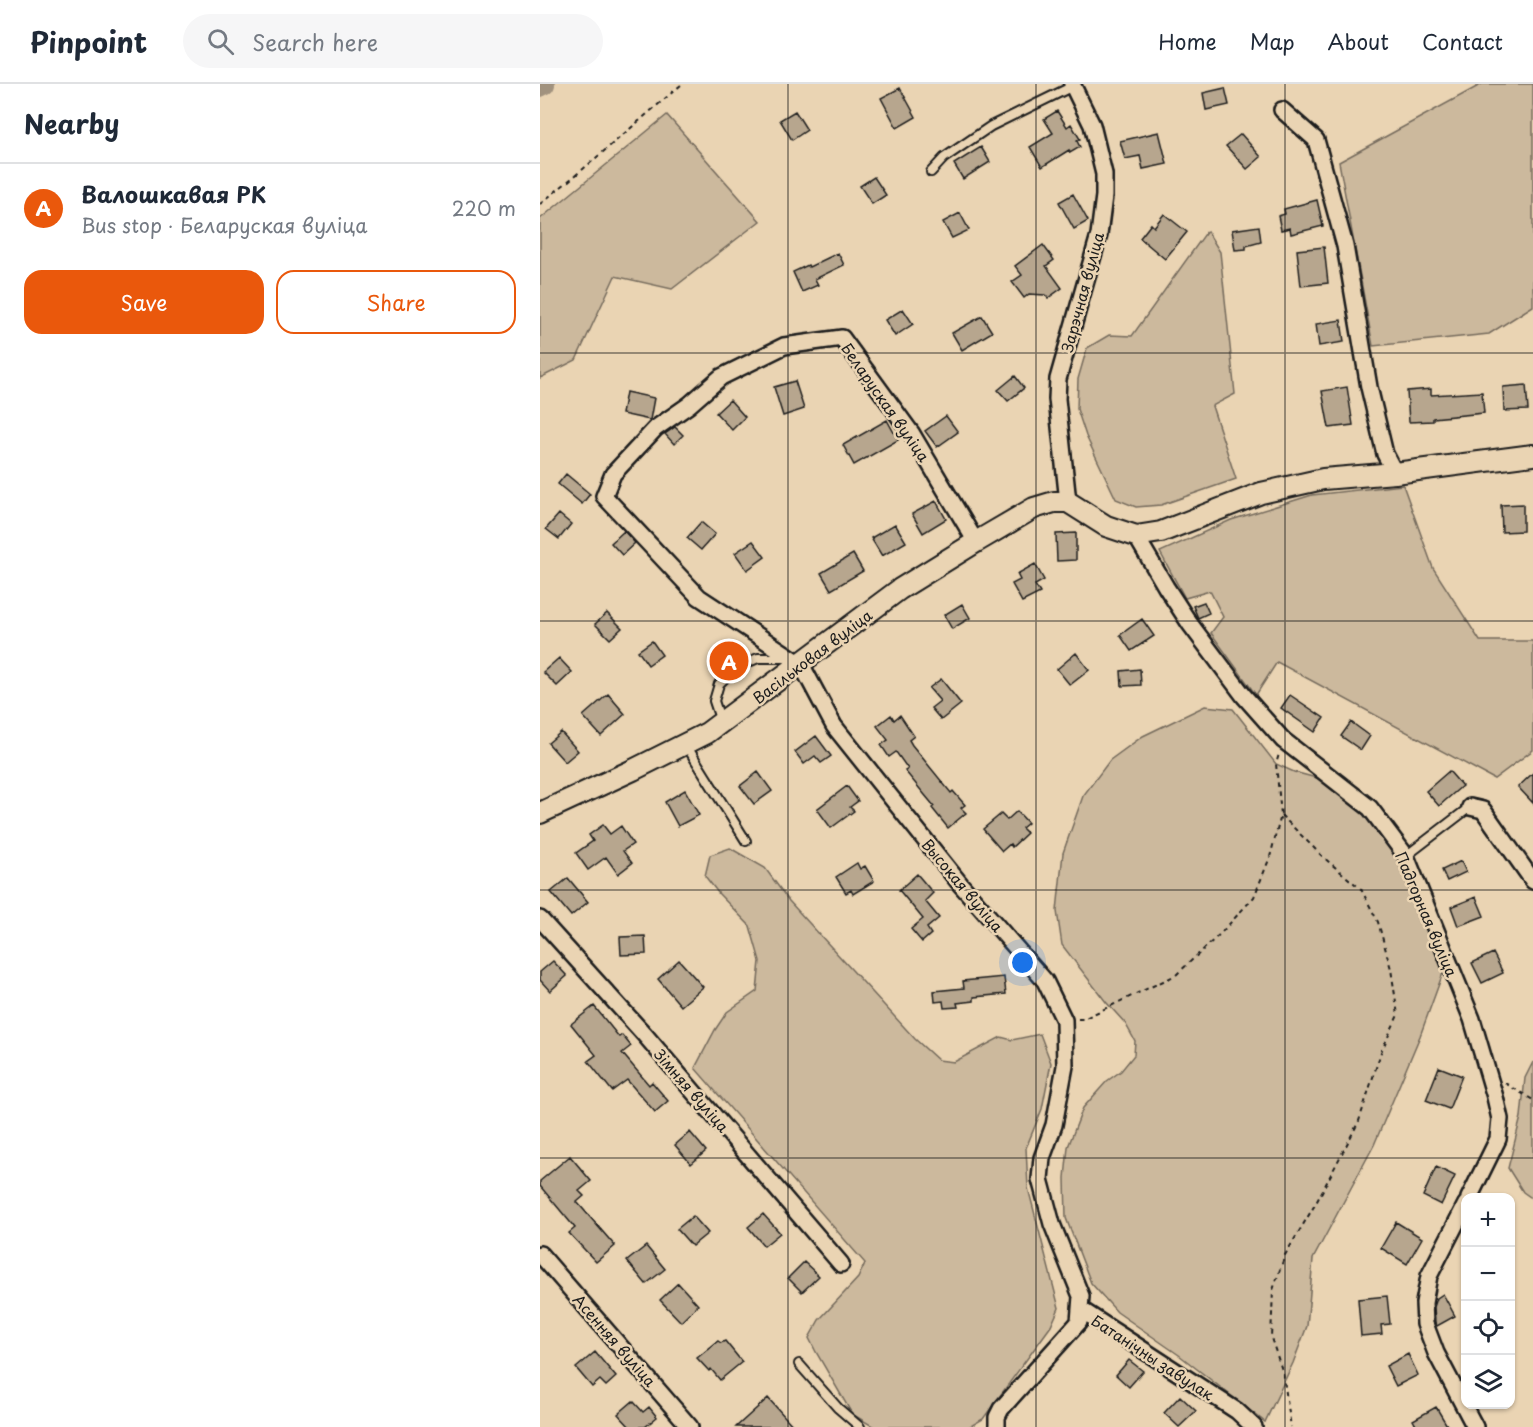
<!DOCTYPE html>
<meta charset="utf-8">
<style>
:root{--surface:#fff;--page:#f6f6f7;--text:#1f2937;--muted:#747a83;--line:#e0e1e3;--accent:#ea580c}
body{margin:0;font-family:"Playpen Sans",sans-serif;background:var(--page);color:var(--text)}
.controls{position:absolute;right:18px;bottom:18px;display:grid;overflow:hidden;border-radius:12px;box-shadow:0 2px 4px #0004}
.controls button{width:54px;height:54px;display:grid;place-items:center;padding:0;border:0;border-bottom:2px solid var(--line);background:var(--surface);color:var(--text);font:30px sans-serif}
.you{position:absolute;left:483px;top:879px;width:21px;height:21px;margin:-15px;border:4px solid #fff;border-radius:50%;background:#1a73e8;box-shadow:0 0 0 9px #1a73e833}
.badge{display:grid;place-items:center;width:39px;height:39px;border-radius:50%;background:var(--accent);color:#fff;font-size:20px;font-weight:700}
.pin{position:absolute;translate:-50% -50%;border:3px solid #fff;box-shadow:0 2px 6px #0006}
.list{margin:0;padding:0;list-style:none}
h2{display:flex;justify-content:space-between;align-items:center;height:78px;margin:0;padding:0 24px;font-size:26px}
h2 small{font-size:20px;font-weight:400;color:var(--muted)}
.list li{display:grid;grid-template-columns:39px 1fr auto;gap:18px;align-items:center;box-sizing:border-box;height:90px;padding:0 24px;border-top:2px solid var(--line)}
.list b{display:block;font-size:22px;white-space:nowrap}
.list p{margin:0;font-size:20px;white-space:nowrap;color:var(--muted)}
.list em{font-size:20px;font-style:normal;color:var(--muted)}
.actions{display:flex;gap:12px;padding:18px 24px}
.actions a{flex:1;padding:14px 0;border:2px solid var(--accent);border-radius:18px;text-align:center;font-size:21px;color:var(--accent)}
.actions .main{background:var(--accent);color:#fff}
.icon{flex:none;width:33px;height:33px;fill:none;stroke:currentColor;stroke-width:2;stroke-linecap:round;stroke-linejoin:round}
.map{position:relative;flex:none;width:993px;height:1343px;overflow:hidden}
header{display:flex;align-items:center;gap:36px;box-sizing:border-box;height:84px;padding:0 30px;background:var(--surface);border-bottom:2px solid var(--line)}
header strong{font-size:28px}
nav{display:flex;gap:33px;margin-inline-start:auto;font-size:21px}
.search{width:420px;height:54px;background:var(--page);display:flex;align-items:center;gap:15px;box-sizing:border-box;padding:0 21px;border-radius:33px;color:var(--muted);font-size:22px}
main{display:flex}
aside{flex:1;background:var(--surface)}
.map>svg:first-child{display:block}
</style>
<header>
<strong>Pinpoint</strong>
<div class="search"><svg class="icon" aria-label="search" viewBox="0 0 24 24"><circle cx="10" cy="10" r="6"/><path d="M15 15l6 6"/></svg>Search here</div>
<nav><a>Home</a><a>Map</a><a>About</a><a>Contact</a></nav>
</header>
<main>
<aside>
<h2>Nearby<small></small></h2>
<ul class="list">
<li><span class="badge">A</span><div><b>Валошкавая РК</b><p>Bus stop · Беларуская вуліца</p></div><em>220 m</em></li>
</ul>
<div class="actions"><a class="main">Save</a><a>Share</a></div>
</aside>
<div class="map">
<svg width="993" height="1343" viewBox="0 0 993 1343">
<rect width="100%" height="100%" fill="#ead4b3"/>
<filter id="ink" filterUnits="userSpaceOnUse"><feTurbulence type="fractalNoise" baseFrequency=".0167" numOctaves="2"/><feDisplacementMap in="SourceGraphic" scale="12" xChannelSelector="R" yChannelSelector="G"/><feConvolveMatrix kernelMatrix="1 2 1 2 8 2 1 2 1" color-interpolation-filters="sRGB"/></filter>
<g filter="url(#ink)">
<path fill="#ccb99d" stroke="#746a5c" stroke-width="1.5" d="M942,0H993V222L949,250L833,262L799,78Z
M127,31L220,137L132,205L75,192L36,276L0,294V135Z
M667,147L680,168L695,310L672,322L696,395L621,421L596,423L576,415L546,352L537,325L538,295L547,264L569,251L592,252Z
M863,401L893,484L940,557H993V666L954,695L737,578L716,611L671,549L683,533L670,507L645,514L620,468L691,436L772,411Z
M665,622L693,625L736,680L754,688L799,700L866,772L907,878L880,952L834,1061L773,1175L767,1242L753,1279L725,1338L639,1271L577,1228L551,1199L526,1134L525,1094L528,1063L543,1024L567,997L581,987L594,971L595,957L585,939L566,918L522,861L517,827L523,769L543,712L570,676L603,652Z
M190,764L225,784L249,817L375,955L398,976L414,978L461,953L472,956L500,950L511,979L502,1025L486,1064L488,1104L519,1224L511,1242L443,1335L429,1343H334L312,1330L276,1268L269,1254L279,1236L318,1194L325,1179L155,984L175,946L187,928L217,907L220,877L210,842L179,810L165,792L170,771Z
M993,978V1115L983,1108L968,1084L981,1033L985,994Z"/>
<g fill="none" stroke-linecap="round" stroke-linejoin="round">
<path stroke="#a1927e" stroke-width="22" d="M0,2L4,0"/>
</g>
<path fill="#b7a68e" stroke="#1c1c1c" stroke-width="1.5" d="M360,4L376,33L357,44L341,14Z
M685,4L689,21L666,26L663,9Z
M255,27L267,46L252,56L240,36Z
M517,27L527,43L531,40L540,55L537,57L540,63L530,69L529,66L502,83L490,63L513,49L504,35Z
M619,48L627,80L603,85L600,72L585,75L580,57Z
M701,50L721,73L707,85L686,62Z
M441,63L450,78L423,95L414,80Z
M334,93L346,111L332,120L320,102Z
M533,110L548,137L534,145L519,118Z
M777,116L783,142L751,150L750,144L741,146L738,132L745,130L744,125Z
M420,129L429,146L412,154L403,138Z
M624,130L647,148L625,175L600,154L611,140L614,143Z
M719,142L721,158L706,162V165L695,166L692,146Z
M503,161L514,176L506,182L522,204L508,214L505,211L489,210L484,214L472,198L482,191L475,182Z
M784,163L788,199L761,202L757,166Z
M298,169L304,181L275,195L278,201L262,208L253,188L268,181L269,183Z
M363,225L373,240L355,252L345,236Z
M442,232L452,248L422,266L412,249Z
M801,236L804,258L779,262L776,240Z
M475,292L484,304L468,317L458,306Z
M255,297L264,325L243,332L234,303Z
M986,301L988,326L964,327L963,303Z
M807,303L813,341L789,344L782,307Z
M891,305V311L942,308L944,329L893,334V337L869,338L867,307Z
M86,308L114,314L110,336L82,330Z
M190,316L205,333L192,346L176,329Z
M406,332L418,348L397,363L385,347Z
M347,336L358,356L314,381L303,361Z
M135,343L143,351L134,360L125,350Z
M26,390L50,410L42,420L18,400Z
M396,417L406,435L383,449L372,430Z
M983,420V447L962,448L961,421Z
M19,430L31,440L19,455L6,445Z
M161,438L175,450L161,466L147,454Z
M355,440L366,458L342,472L331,454Z
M84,447L95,459L82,471L71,459Z
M536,449V476L517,477L516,450Z
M213,457L225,473L207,486L195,469Z
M313,470L323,487L291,506L281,489Z
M495,480L504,496L495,501L500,509L482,518L472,500L480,496L477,490Z
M664,518L669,529L658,534L653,522Z
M422,520L430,534L412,545L404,531Z
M67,529L82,544L70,555L55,540Z
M602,535L614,552L591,567L580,551Z
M112,557L122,571L108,581L98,567Z
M536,569L549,586L530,601L517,585Z
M19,574L32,588L17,602L3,588Z
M600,585L601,601L582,602L581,587Z
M401,595L421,620L401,636L391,624L400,617L389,604Z
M68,610L85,630L61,652L43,632Z
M750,611L784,634L775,648L741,624Z
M351,631L354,636L360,631L374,652L369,656L372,661L411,709L413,707L425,721L421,724L426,729L408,744L392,724L394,722L365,687L368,685L356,668L349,673L341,661L348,656L337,642Z
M811,638L830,652L821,666L801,652Z
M21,648L38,667L25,678L8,659Z
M276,652L291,672L281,679L275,672L264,680L255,668Z
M909,687L922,702L899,722L886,707Z
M218,688L232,707L214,720L200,702Z
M993,689V719L978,703Z
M307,702L318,717L310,723L314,727L291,744L277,725Z
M145,706L159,731L138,742L125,718Z
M477,727L488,739L482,744L487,749L472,763L470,760L462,767L443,745L461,730L467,736Z
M63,741L70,750L81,742L93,760L83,767L92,779L78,790L66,773L48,786L36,769L53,757L49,751Z
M921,777L926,788L907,797L902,786Z
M317,779L320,785L325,782L334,797L313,810L311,806L306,809L296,793Z
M377,790L393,809L385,817L399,834L387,844L391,850L382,858L371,845L383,835L359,806Z
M28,794L48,818L31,832L11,808Z
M936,813L944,832L918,842L911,823Z
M105,852L106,870L81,871L80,853Z
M953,869L963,889L942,899L932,879Z
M139,876L163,903L141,922L118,895Z
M13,877L27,892L10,907L0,896V888Z
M464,893L466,910L434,913V917L417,919L418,923L404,924L403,917L395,918L394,907L424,904L423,897Z
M54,922L79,953L82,951L91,962L82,969L109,1001L112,998L128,1017L115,1028L87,996L72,1007L48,977L56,971L31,940Z
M899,983L922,992L909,1025L886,1016Z
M150,1048L166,1067L151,1080L135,1061Z
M30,1072L51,1097L39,1107L44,1112L37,1118L75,1162L56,1178L29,1149L35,1144L0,1102V1097Z
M896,1083L915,1092L901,1121L883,1112Z
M223,1130L240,1149L224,1162L208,1143Z
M153,1132L168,1149L152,1162L137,1145Z
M856,1138L882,1154L867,1180L841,1164Z
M106,1162L125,1185L106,1200L87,1177Z
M264,1178L279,1192L262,1208L248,1194Z
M138,1199L158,1221L141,1238L120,1216Z
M903,1210L915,1232L897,1242L895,1238L894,1223L897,1214Z
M847,1212L850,1240L841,1241L842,1250L821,1252L818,1215Z
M178,1257L181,1259L185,1257L202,1278L180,1296L171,1285L169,1287L157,1274Z
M55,1268L76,1293L66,1302L60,1296L52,1303L36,1284Z
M868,1270L878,1291L856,1302L846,1282Z
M589,1276L603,1287L589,1303L576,1291Z
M640,1312L656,1327L639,1343L624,1329Z
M228,1314L254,1343H196Z
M93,1317L103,1328L109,1323L117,1333L105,1343H90L78,1330Z
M896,1323L908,1343H877L873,1336Z"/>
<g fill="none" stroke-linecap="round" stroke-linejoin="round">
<g stroke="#1c1c1c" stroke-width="12">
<path id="service" d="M391,88L404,74L451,42L533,2
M181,638L174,617L179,600L195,584L218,574H247
M146,661L206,757
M866,772L930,723
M259,1280L298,1324L320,1343"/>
</g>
<g stroke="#1c1c1c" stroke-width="20">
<path id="minor" d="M742,26L776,56L805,162L829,303L845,370L855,389
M528,418L517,315L518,295L559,151L564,112V90L552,41L532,0
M596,452L626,503L650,540L704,612L743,656L830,724L866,772L932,935L955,1013L960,1035L958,1055L929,1114
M436,458L372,350L302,254L244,262L181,293L149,321L116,344L73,390L64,412L159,513L261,580L294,642L421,801L505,897L524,936L525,982L514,1041L502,1074L500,1095L512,1140L541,1212L539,1238L461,1325L457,1333V1343
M930,723L943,726L993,797
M0,835L104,950L301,1180
M926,1120L889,1192L884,1219L885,1240L896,1269L935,1343
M0,1170L150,1343
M540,1225L697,1327L714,1343"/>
</g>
<g stroke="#1c1c1c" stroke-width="24">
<path id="tertiary" d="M0,729L93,686L167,649L360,505L436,458L494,424L514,418H528L566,442L596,452L621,448L721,409L783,395L855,389L993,371"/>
</g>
<path stroke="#1c1c1c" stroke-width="2" stroke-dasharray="4.5 4.5" stroke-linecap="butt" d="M0,120L42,86L142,0
M741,731L783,773L821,805L838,838L851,885L858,931L841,968L819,1037L776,1119L745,1171L733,1206L731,1254L743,1289L751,1343
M538,935H543L636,891L681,849L714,813L730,773L741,731L736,680L739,670
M965,999L993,1016"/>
<use href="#service" stroke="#ead4b3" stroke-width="8"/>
<use href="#minor" stroke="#ead4b3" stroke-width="15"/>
<use href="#tertiary" stroke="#ead4b3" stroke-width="20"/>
</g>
</g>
<path fill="none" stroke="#1c1c1c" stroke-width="1.5" stroke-opacity="0.55" d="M248,0V1343M496,0V1343M745,0V1343M0,269H993M0,537H993M0,806H993M0,1074H993"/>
<g text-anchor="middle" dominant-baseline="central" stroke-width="5" stroke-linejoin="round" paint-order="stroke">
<g font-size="15" fill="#1c1c1c" stroke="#ead4b3">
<text transform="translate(542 208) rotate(-75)">Зарэчная вуліца</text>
<text transform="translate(346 318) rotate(55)">Беларуская вуліца</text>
<text transform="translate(272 572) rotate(-37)">Васільковая вуліца</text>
<text transform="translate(423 801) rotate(50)">Высокая вуліца</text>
<text transform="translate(887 830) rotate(67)">Падгорная вуліца</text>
<text transform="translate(152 1006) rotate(49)">Зімняя вуліца</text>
<text transform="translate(75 1256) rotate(49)">Асенняя вуліца</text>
<text transform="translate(613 1273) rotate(33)">Батанічны завулак</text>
</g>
</g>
</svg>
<div class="controls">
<button>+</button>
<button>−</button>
<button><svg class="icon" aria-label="locate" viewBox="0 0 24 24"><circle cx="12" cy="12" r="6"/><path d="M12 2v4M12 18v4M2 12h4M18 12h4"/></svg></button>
<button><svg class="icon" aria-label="layers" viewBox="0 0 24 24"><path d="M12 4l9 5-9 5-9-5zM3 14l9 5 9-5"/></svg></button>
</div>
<div class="you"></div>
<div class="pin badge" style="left:189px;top:577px">A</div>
</div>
</main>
